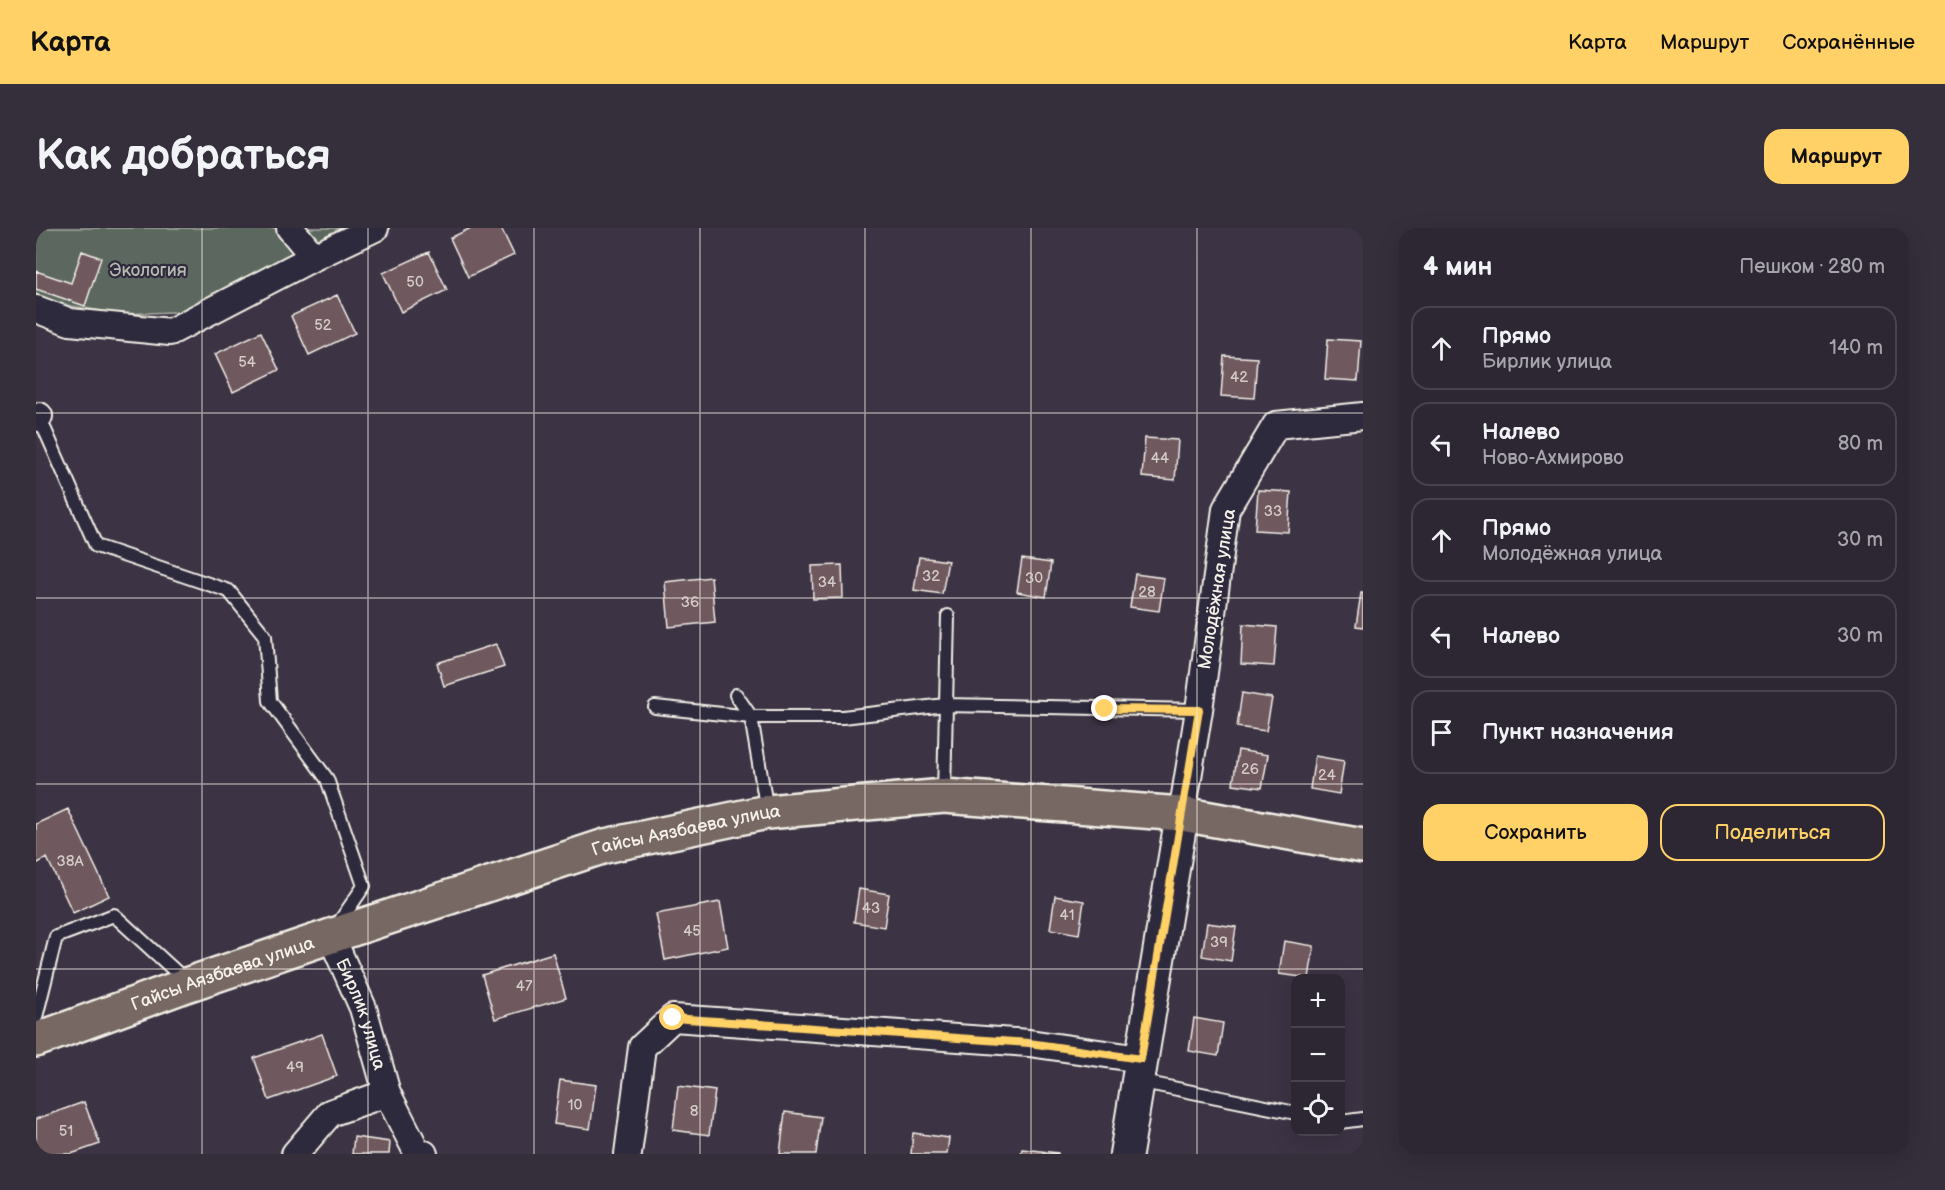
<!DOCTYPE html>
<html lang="ru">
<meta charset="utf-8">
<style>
:root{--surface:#2d2633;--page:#352e3b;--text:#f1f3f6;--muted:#a7a5ac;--line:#48434e;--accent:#ffd166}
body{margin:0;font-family:"Balsamiq Sans",sans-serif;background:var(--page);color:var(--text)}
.controls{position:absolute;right:18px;bottom:18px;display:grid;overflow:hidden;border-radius:12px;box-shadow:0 6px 24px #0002}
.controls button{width:54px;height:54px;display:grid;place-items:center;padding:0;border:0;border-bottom:2px solid var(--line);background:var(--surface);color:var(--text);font:30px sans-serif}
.stop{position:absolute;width:18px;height:18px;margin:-14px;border:4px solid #ffd166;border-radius:50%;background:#fff}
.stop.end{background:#ffd166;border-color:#fff;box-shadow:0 2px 6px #0008}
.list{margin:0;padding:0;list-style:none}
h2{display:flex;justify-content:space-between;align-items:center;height:78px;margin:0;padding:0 24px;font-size:26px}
h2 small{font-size:20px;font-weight:400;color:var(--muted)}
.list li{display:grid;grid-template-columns:39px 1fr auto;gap:18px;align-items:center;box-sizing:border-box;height:84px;margin:0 12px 12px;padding:0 12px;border:2px solid var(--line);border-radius:18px}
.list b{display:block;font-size:22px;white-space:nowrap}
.list p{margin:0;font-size:20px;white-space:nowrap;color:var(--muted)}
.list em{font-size:20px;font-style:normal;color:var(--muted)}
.actions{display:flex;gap:12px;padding:18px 24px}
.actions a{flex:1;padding:14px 0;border:2px solid var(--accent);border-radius:18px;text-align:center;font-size:21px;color:var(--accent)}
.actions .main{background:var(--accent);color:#111}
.icon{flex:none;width:33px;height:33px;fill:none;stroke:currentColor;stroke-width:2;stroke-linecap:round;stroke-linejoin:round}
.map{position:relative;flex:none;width:1327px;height:926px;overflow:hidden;border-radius:18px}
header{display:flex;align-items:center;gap:36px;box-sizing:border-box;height:84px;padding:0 30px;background:var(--accent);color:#111}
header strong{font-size:28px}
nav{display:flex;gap:33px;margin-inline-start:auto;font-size:21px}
.intro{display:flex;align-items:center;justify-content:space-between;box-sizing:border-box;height:144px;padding:0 36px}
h1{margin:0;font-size:42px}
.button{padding:15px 27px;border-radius:18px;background:var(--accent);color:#111;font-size:21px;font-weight:700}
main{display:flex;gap:36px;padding:0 36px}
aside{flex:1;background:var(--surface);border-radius:18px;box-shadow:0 6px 24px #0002}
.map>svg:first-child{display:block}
</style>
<header>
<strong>Карта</strong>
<nav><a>Карта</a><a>Маршрут</a><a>Сохранённые</a></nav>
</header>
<div class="intro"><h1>Как добраться</h1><a class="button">Маршрут</a></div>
<main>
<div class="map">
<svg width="1327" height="926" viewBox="0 0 1327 926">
<rect width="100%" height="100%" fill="#3c3344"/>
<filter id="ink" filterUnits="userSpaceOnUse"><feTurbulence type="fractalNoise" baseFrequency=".0167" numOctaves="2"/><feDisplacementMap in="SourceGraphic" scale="12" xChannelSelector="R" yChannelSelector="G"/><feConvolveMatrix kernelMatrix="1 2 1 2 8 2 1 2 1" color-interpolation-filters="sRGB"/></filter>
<g filter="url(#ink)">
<path fill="#5b685e" stroke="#a8aca3" stroke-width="1.5" d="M0,0H346L164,83L84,86L5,73L0,70Z"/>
<path fill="#6f595f" stroke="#f4f1e8" stroke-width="1.5" d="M435,0H465L478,27L432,49L414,10Z
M46,23L65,30L49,78L0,61V43L35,55Z
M393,24L411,62L365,84L347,45Z
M301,67L319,105L273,127L255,88Z
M225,104L243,142L197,164L179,126Z
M1292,111L1325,113L1322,153L1289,151Z
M1188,128L1221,130L1218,170L1185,168Z
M1109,210L1142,212L1139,252L1106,249Z
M1222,262L1255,264L1252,304L1219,302Z
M883,329L912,333L906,366L878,362Z
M986,331L1015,335L1010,369L981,364Z
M806,337L807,370L777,371L776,338Z
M1099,346L1128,350L1123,383L1094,379Z
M675,349L679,394L633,399L629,354Z
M1325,365H1327V399L1320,398Z
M1207,396L1241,399L1238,438L1205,436Z
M460,416L468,439L408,458L401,435Z
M1206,465L1236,470L1230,503L1201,499Z
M1202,522L1232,527L1226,560L1197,556Z
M1279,528L1308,533L1303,566L1274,561Z
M32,581L73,668L37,685L11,630L0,636V596Z
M823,661L853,666L848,699L818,694Z
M1019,668L1048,673L1043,706L1014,701Z
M684,674L692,719L629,732L620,686Z
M1171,695L1200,699L1195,733L1166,728Z
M1248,713L1278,718L1273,750L1243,746Z
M517,725L530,770L459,791L446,747Z
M1158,790L1187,795L1182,828L1153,823Z
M286,806L301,848L233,872L218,830Z
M524,852L560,857L554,901L518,896Z
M642,858L679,863L673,907L637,902Z
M48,874L64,916L35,926H0V891Z
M749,884L785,889L780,926H744Z
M877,905L913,910L911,926H875Z
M318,909L354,914L353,926H316Z
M986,921L1022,925V926H985Z"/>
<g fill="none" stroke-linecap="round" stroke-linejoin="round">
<g stroke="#f4f1e8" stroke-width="16">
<path id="service" d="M2,186L60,318L193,363L229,408L234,473L291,551L328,658L300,699
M700,467L715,489L731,583
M619,479L715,489H807L909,477L1163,482
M908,566L912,388
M0,789L20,709L78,687L150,753
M1102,853L1260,885
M1304,894L1327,891"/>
</g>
<g stroke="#f4f1e8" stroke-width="30">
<g id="minor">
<path d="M254,0L278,29"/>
<path d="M0,81L34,94L134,104L278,29L339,0"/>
<path d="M0,190L3,188"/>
<path d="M1146,586L1163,482L1190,281L1240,197L1327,188"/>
<path id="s1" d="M295,708L327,780L351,865L380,922L388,926"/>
<path d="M259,926L294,885L351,865"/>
<path d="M592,926L606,819L637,790L993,815L1105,831"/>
</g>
</g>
<g stroke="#f4f1e8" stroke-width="36">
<path id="tertiary" d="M1090,926L1146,586"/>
</g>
<g stroke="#f4f1e8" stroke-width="38">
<g id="trunk">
<path id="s2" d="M0,812L153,756L295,708L569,618L731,584L908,568L1146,586L1327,618"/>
</g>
</g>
<use href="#service" stroke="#2f2a3d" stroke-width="12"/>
<use href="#minor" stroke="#2f2a3d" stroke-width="26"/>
<use href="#tertiary" stroke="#2f2a3d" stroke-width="32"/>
<use href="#trunk" stroke="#776864" stroke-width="33"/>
</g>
</g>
<g fill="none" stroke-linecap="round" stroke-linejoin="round" filter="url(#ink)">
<path stroke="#ffd166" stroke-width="8" d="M637,790L993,815L1105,831L1163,482L1069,481"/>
</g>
<path fill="none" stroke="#f4f1e8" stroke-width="1.5" stroke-opacity="0.55" d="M166,0V926M332,0V926M498,0V926M664,0V926M829,0V926M995,0V926M1161,0V926M0,185H1327M0,370H1327M0,556H1327M0,741H1327"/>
<g text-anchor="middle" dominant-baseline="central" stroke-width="4.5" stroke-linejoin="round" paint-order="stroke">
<g font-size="15" fill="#d3cbc6">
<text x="379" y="54">50</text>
<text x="287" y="97">52</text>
<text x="211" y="134">54</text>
<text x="1203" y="149">42</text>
<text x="1124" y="230">44</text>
<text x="1237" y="283">33</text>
<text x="895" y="348">32</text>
<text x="998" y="350">30</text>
<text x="791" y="354">34</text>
<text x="1111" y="364">28</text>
<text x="654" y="374">36</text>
<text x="1214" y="541">26</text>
<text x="1291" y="547">24</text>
<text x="34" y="633">38А</text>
<text x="835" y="680">43</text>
<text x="1031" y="687">41</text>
<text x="656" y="703">45</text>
<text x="1183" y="714">39</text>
<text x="488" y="758">47</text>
<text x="259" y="839">49</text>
<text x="539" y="877">10</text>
<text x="658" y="883">8</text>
<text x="30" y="903">51</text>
</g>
<g font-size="18" fill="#b7bab1" stroke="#2f2a3d">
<text x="112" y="42">Экология</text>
</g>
<g font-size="18" fill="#f4f1e8" stroke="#2f2a3d">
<text transform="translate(1181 361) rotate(-81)">Молодёжная улица</text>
<text stroke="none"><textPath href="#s2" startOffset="684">Гайсы Аязбаева улица</textPath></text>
<text stroke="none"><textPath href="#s2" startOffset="198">Гайсы Аязбаева улица</textPath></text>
<text stroke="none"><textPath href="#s1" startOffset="84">Бирлик улица</textPath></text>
</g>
</g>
</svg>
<div class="controls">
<button>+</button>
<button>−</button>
<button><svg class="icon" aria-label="locate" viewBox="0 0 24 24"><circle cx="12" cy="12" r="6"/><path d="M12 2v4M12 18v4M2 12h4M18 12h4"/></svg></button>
</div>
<div class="stop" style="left:637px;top:790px"></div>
<div class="stop end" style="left:1069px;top:481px"></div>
</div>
<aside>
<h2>4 мин<small>Пешком · 280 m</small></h2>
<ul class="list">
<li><svg class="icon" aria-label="ahead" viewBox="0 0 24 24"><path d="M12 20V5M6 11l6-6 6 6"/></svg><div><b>Прямо</b><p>Бирлик улица</p></div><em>140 m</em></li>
<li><svg class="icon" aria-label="left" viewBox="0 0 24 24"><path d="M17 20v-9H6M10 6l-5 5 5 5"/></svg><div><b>Налево</b><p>Ново-Ахмирово</p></div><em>80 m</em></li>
<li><svg class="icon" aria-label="ahead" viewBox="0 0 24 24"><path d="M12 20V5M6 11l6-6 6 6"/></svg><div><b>Прямо</b><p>Молодёжная улица</p></div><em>30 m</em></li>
<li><svg class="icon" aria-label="left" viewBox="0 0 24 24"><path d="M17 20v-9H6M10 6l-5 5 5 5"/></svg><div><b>Налево</b></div><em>30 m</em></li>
<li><svg class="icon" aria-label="arrive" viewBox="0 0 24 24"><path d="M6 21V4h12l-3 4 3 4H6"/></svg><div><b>Пункт назначения</b></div></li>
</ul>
<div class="actions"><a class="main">Сохранить</a><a>Поделиться</a></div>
</aside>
</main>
